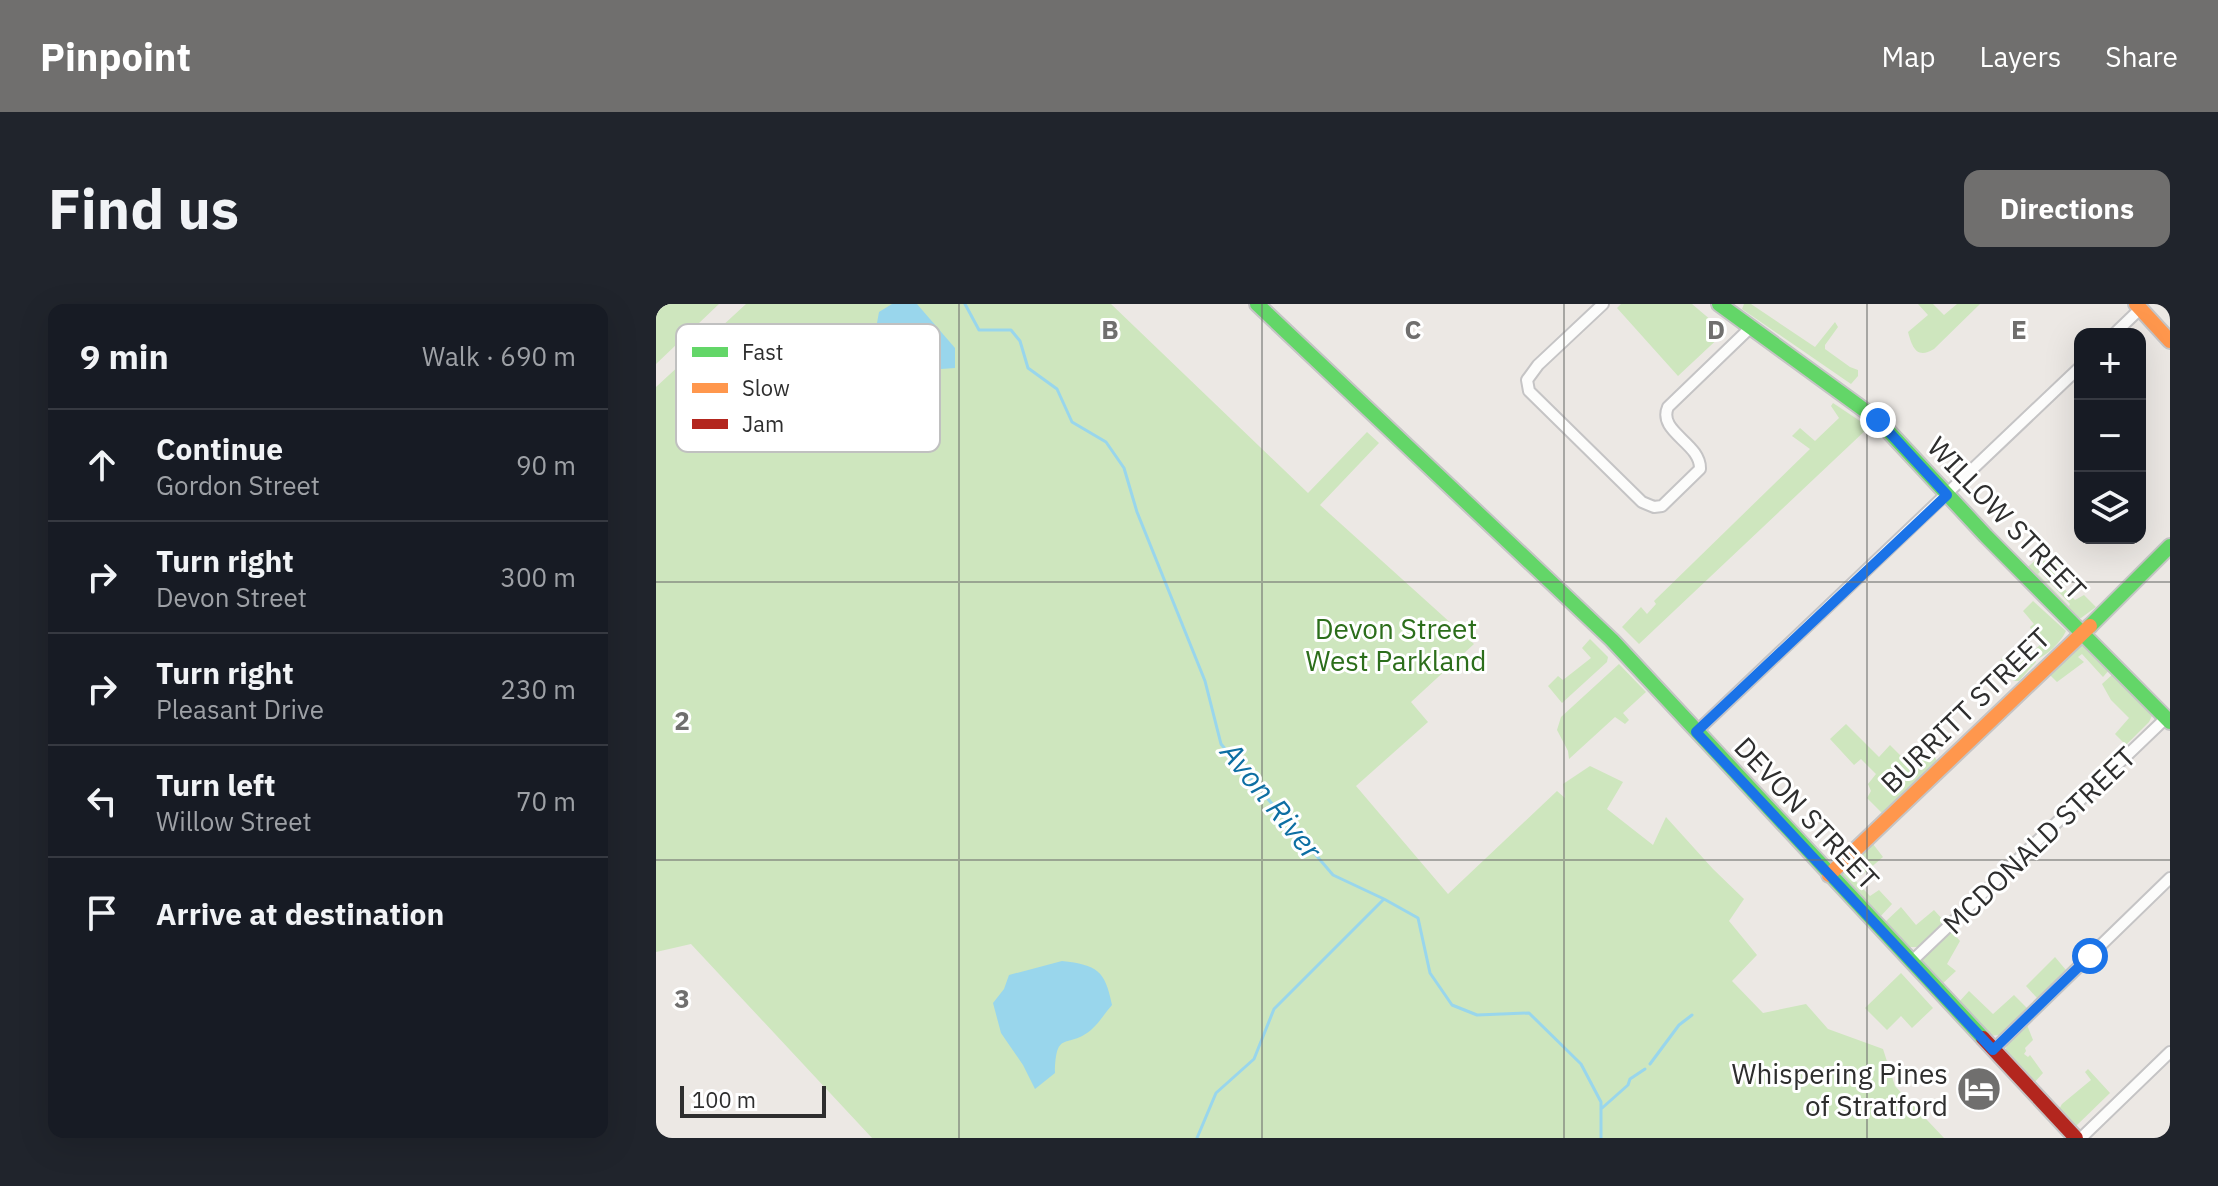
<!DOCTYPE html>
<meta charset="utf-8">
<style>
:root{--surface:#171b24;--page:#20242c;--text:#f1f3f6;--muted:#9ea1a6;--line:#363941;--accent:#706f6e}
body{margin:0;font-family:"IBM Plex Sans",sans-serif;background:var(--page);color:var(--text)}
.controls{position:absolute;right:24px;top:24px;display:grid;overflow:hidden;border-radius:16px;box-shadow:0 8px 32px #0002}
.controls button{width:72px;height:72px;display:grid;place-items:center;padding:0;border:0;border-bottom:2px solid var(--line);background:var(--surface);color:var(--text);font:40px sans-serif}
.scale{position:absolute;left:24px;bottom:20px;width:146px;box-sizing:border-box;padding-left:8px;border:4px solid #2e2e2e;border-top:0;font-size:22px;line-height:28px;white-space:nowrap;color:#2e2e2e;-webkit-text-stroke:6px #fff;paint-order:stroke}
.stop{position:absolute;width:24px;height:24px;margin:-18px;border:6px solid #1a73e8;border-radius:50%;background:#fff}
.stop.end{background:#1a73e8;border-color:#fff;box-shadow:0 2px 8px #0008}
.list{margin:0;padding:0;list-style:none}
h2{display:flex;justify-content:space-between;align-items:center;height:104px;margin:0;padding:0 32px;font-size:34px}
h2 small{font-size:26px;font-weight:400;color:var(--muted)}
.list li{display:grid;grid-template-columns:52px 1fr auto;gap:24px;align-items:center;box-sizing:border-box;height:112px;padding:0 32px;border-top:2px solid var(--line)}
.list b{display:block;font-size:30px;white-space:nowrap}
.list p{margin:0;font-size:26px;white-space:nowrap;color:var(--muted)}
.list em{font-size:26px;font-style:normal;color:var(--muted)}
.icon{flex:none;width:44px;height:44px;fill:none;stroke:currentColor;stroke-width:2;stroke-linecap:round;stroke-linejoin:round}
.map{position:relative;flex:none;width:1514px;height:834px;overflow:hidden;border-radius:16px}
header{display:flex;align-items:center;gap:48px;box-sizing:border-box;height:112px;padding:0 40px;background:var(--accent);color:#fff}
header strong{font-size:38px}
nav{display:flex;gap:44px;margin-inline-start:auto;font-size:28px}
.intro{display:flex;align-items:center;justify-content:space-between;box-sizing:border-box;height:192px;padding:0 48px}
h1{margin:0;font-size:56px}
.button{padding:20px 36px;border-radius:16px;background:var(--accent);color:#fff;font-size:28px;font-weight:700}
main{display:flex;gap:48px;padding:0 48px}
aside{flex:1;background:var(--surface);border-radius:16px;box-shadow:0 8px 32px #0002}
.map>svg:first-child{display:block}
</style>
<header>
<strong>Pinpoint</strong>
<nav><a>Map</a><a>Layers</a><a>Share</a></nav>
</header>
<div class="intro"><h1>Find us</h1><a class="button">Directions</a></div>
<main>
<aside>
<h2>9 min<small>Walk · 690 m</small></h2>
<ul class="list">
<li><svg class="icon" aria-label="ahead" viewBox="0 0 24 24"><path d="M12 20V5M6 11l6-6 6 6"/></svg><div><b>Continue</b><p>Gordon Street</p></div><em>90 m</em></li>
<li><svg class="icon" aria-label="right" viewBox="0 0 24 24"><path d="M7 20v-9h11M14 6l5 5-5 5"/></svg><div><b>Turn right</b><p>Devon Street</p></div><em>300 m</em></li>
<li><svg class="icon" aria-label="right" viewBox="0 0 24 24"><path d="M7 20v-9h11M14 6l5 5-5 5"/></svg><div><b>Turn right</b><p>Pleasant Drive</p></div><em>230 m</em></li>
<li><svg class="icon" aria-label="left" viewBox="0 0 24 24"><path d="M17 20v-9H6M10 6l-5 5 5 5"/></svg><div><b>Turn left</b><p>Willow Street</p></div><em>70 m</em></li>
<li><svg class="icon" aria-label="arrive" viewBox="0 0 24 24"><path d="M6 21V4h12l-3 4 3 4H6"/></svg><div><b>Arrive at destination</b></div></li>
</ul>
</aside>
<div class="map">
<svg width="1514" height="834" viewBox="0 0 1514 834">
<rect width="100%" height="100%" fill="#ece8e4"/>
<path fill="#cee6be" d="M0,0H63L0,60Z
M90,0H455L652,189L711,128L723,139L664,201L818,340L755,398L772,418L700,482L792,590L901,487L909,494L907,480L934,462L967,478L951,505L997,541L1010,513L1057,565L1088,595L1073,617L1101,651L1076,677L1107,709L1150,700L1172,725L1227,745L1239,782L1288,834H216L35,640L0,648V83Z
M965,0H1036L1069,28L1022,72L961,4Z
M1088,0H1095L1159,43L1179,18L1182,23L1169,41V45L1194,63L1202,66V72L1195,80L1086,5Z
M1262,0H1277L1288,11L1301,0H1324L1278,45C1260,56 1256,42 1252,28L1272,11Z
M1177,99L1213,123L983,340L966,323L985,303L991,310L1000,300L998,297L1154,145L1136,132L1144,124L1159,137L1183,114L1175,102Z
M1403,252L1413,263L1400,276L1419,296L1428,291L1440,303L1425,314L1419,313L1369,265L1380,256L1383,257L1387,254L1392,259L1382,270L1413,302L1414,300L1385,269Z
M1377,297L1410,327C1405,338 1391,352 1379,356L1380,358L1363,377H1358L1342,360L1347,353L1358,365L1385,340L1377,330L1374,323L1378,320L1367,307Z
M934,335L952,353L951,358L906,399L892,382L902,372L907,376L935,354L926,344Z
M1425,339L1430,340L1454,365L1447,373L1426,350L1422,353L1428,358L1401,378L1391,368Z
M963,360L990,388L967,409L973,416L969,420L959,413L913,455L912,447L901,426L905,413Z
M1458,369L1497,410L1493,418L1470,441L1459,430L1473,414L1455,396L1446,380Z
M1190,420L1223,453L1234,441L1245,452L1260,440L1274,453L1277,450L1281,457L1226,509L1211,494L1215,487L1212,480L1220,470L1205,455L1198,461L1174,435Z
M1214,539L1217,540L1227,553L1205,572L1196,566L1191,568L1214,592L1223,586L1236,600L1224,613L1186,570L1187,565Z
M1245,603L1260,621L1278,606L1288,617L1263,643H1251L1228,619Z
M1295,627L1304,637L1291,660L1300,667L1285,681L1267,661V654Z
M1399,653L1410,666L1381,694L1370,682Z
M1245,669L1277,704L1256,724L1245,712L1231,726L1209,704Z
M1313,687L1337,710L1358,691L1371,704L1343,731L1334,732L1302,699Z
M1371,721L1377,736L1369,744L1370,747L1368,750L1372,753L1374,751L1387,769L1377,780L1349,749L1351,740Z
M1432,765L1454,789L1419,823L1402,807L1406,800L1435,776L1429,768Z"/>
<path fill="#99d6ec" d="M236,0H261L299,44V64L285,65L234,42L221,19L223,8Z
M406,657C441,661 449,666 456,701C449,709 443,719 435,726C411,746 400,724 399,769L379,785L367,761L345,729L337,699L348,685L353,671Z"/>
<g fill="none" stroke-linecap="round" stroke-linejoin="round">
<path stroke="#99d6ec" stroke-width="3" d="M309,0L323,26H355L364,37L372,64L401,85L416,118L450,138L468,164L481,208L549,377L565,440L677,571L728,595L762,614L774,669L796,701L821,711L873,709L925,760L945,798V834
M994,760L1023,721L1036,711
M945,805L972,781L974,775L989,765
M541,834L560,789L598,755L618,705L728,595"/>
<g stroke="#c5c4c5" stroke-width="14">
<path id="street" d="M947,0L882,61L871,76L873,87L986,198L998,203L1006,202L1044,165C1045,139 1001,128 1012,103L1094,24
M1458,30L1484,5
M1040,428L1424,63
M1255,658L1510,414
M1337,746L1514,574
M1425,834L1514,748"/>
</g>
<g stroke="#c5c4c5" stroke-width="18">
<path id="fast" d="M601,0L956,336L1327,734
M1063,0L1222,116L1330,232L1514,418
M1434,322L1514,242"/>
</g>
<g stroke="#c5c4c5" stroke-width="18">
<path id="slow" d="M1480,0L1514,37
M1173,571L1434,322"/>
</g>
<g stroke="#c5c4c5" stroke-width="18">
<path id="jam" d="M1327,734L1420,834"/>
</g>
<use href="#street" stroke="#fcfcfb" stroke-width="10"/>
<use href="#fast" stroke="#63d668" stroke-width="14"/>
<use href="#slow" stroke="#ff974d" stroke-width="14"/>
<use href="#jam" stroke="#b3261e" stroke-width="14"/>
</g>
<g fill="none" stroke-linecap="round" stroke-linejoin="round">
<path stroke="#1a73e8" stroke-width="10" d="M1222,116L1291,191L1040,428L1337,746L1434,652"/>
</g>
<path fill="none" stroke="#706f6e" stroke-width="2" stroke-opacity="0.55" d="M303,0V834M606,0V834M908,0V834M1211,0V834M0,278H1514M0,556H1514"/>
<defs>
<g id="hotel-disc" transform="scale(2.3)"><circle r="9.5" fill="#706f6e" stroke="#fff"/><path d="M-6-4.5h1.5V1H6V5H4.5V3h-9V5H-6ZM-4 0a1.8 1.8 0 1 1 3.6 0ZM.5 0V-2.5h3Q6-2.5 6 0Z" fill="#fff"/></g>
</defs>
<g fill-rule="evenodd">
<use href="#hotel-disc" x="1323" y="785"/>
</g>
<g text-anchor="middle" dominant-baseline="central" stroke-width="6" stroke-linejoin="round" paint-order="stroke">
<g font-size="28" fill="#2e2e2e" stroke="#fff">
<text transform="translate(1351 214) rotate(46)">WILLOW STREET</text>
<text transform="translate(1309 406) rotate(-44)">BURRITT STREET</text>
<text transform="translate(1151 509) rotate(47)">DEVON STREET</text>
<text transform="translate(1383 536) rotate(-44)">MCDONALD STREET</text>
</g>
<g font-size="28" fill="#2c6e1b" stroke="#fff">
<text x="740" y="324">Devon Street<tspan x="740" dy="32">West Parkland</tspan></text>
</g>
<g font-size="28" fill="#2e2e2e" stroke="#fff" text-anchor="end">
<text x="1292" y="769">Whispering Pines<tspan x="1292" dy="32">of Stratford</tspan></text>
</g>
<g font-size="30" font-style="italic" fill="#0d6fa3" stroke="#fff">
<text transform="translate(616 496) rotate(51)">Avon River</text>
</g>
</g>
<rect x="20" y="20" width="264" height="128" rx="12" fill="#fff" stroke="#c0c0c0" stroke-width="2"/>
<rect x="36" y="43" width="36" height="10" fill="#63d668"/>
<rect x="36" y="79" width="36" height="10" fill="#ff974d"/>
<rect x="36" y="115" width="36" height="10" fill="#b3261e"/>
<g font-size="22" fill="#2e2e2e">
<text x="86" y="56">Fast</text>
<text x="86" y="92">Slow</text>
<text x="86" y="128">Jam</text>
</g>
<g font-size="26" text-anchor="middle" font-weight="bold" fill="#706f6e" stroke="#fff" stroke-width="6" stroke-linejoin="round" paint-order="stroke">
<text x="454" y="35">B</text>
<text x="757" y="35">C</text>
<text x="1060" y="35">D</text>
<text x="1363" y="35">E</text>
<text x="26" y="426">2</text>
<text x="26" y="704">3</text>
</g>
</svg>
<div class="controls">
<button>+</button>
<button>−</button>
<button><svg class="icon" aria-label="layers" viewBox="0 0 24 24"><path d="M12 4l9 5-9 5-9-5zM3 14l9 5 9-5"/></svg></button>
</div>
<div class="scale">100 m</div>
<div class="stop" style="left:1434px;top:652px"></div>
<div class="stop end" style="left:1222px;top:116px"></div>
</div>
</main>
